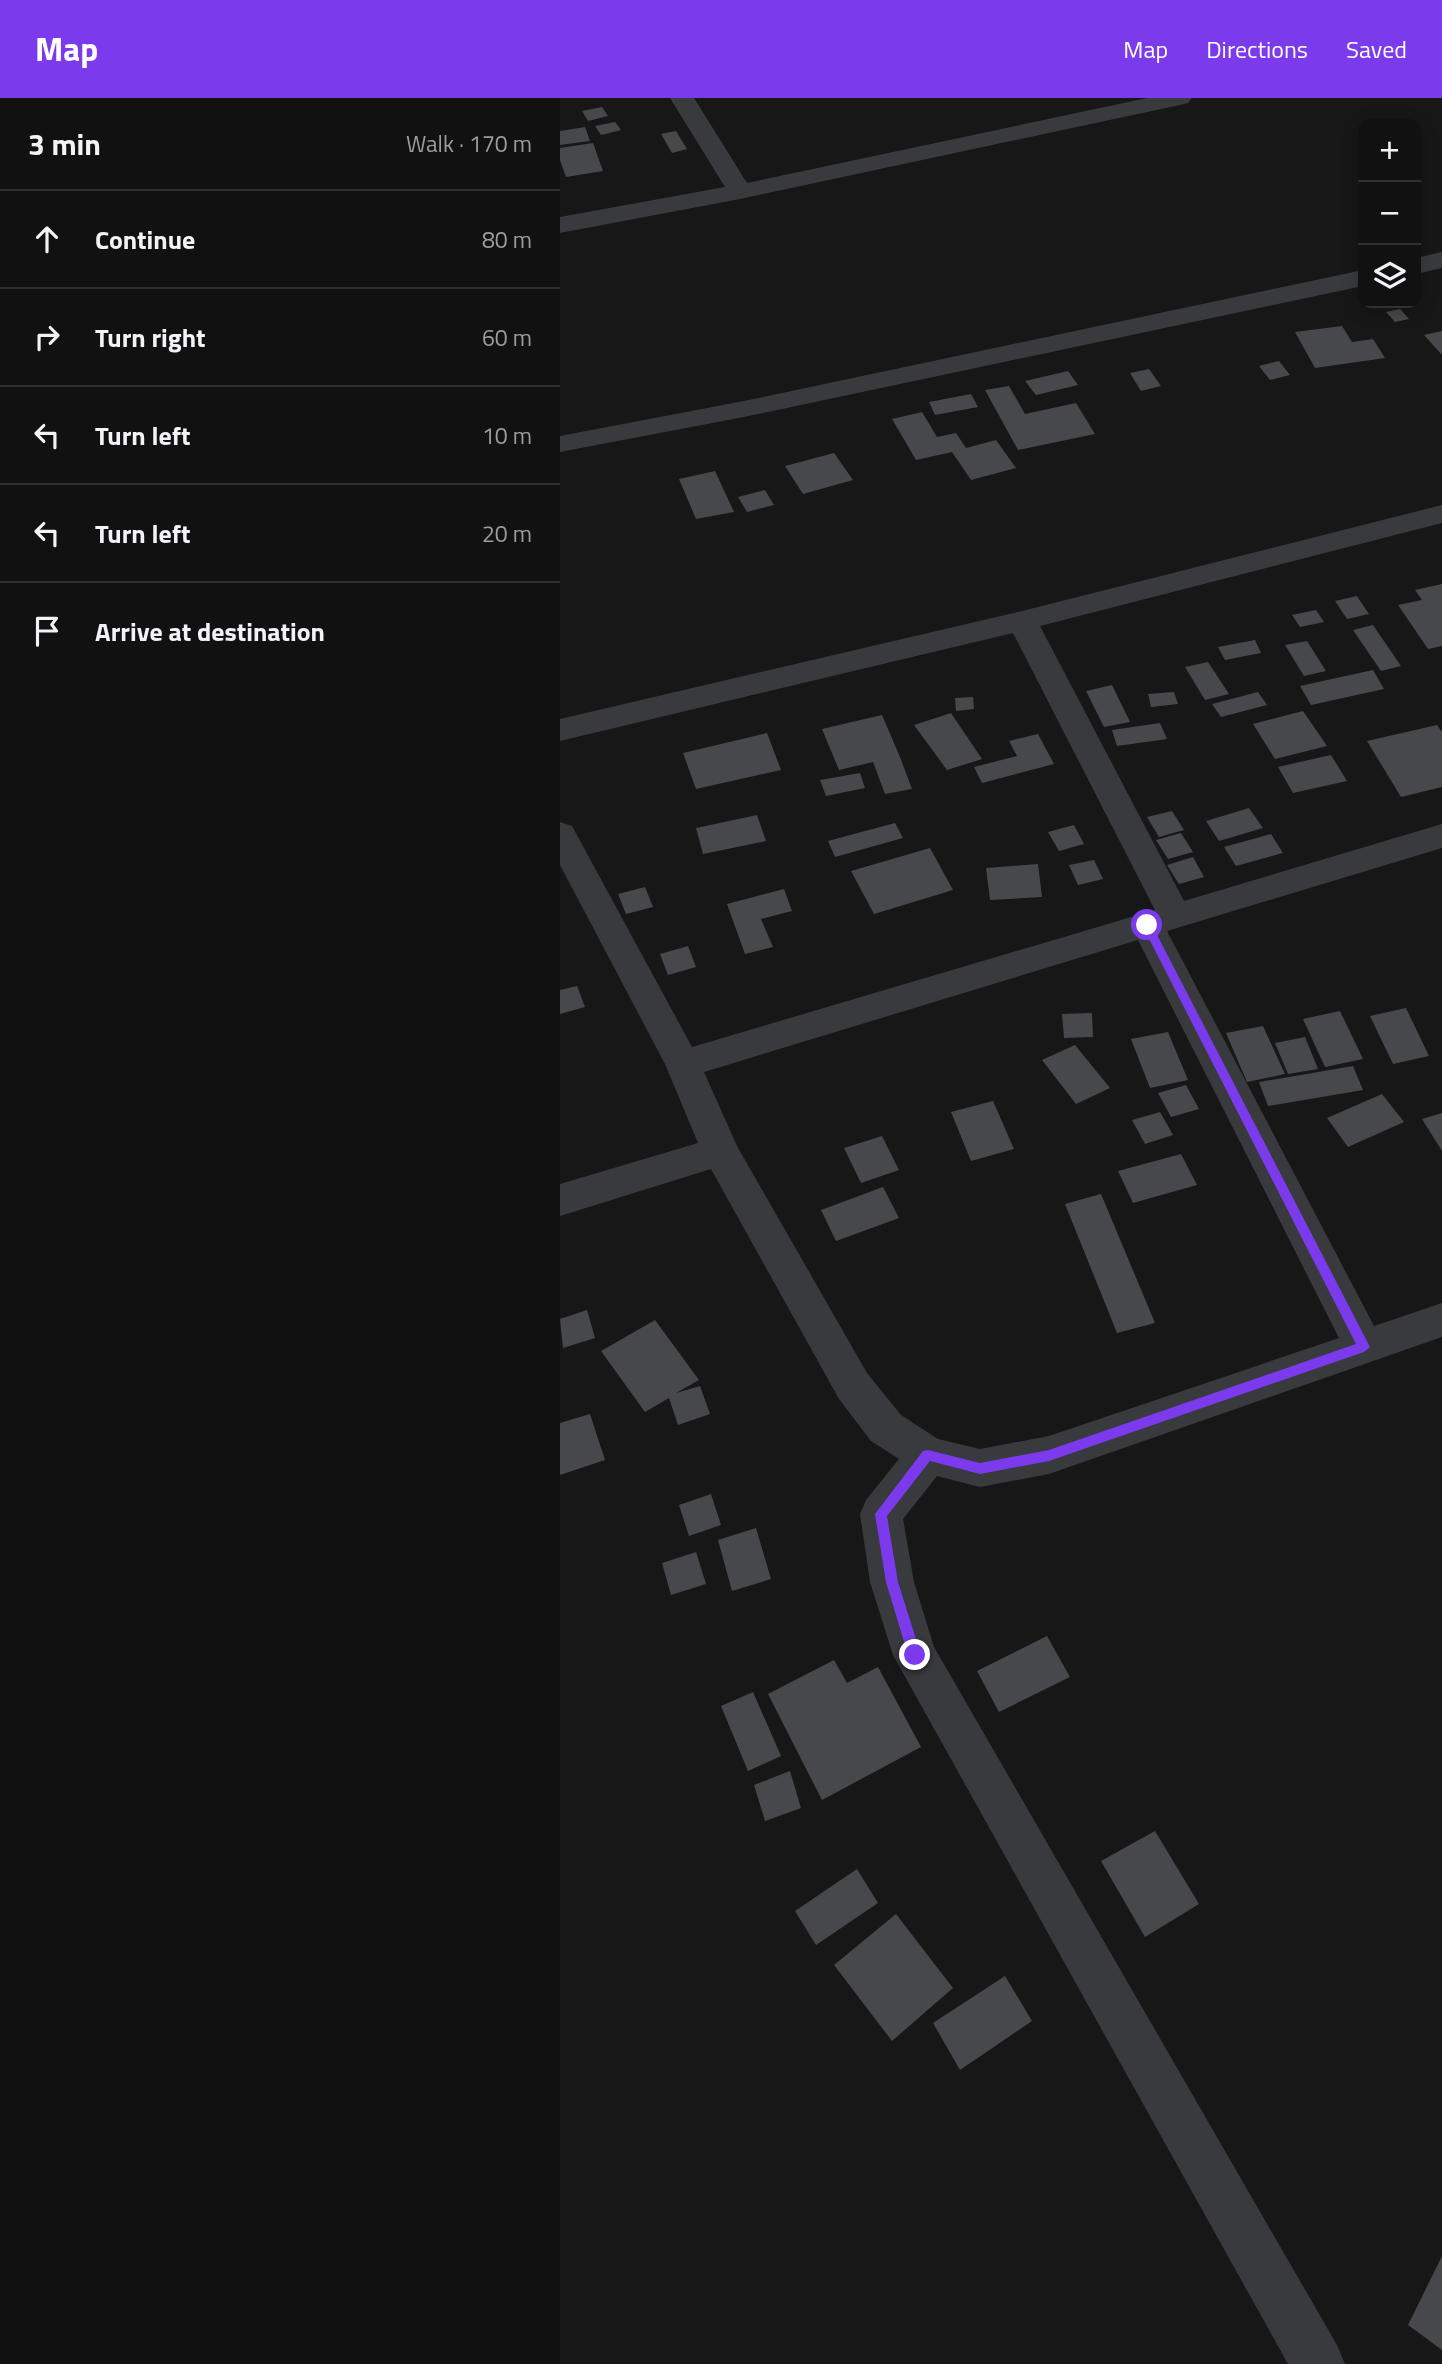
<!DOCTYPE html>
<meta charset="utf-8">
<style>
:root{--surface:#111112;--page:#1a1a1b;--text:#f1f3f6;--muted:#9c9d9f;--line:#303132;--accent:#7c3aed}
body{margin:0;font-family:"Titillium Web",sans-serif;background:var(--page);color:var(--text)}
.controls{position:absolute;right:21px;top:21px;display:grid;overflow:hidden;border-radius:14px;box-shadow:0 4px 18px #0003}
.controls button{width:63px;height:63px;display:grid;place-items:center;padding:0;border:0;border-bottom:2px solid var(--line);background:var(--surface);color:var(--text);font:35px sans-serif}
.stop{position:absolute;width:21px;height:21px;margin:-16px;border:5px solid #7c3aed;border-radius:50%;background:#fff}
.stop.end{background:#7c3aed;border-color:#fff;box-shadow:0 2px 7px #0008}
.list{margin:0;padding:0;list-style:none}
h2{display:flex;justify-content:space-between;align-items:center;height:91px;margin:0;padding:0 28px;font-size:30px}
h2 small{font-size:23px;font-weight:400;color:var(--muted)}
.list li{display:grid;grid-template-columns:46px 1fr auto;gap:21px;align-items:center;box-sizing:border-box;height:98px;padding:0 28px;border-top:2px solid var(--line)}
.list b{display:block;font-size:26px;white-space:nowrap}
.list em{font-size:23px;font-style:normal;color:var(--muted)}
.icon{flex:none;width:38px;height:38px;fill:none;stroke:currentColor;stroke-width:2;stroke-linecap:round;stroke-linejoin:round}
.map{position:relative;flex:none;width:882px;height:2266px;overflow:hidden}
header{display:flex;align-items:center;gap:42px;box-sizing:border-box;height:98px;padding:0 35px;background:var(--accent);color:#fff}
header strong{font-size:33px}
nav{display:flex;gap:38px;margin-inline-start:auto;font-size:24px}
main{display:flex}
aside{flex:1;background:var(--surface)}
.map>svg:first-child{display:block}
</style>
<header>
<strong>Map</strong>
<nav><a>Map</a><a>Directions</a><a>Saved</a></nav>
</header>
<main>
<aside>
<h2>3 min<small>Walk · 170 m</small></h2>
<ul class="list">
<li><svg class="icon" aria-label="ahead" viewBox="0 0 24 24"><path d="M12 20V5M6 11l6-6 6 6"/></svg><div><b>Continue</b></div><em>80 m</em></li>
<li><svg class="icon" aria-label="right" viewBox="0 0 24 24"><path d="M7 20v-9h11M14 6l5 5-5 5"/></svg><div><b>Turn right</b></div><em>60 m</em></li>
<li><svg class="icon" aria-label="left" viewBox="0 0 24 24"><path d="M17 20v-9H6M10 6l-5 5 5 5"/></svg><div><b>Turn left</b></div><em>10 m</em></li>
<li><svg class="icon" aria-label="left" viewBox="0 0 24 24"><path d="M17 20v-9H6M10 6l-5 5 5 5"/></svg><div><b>Turn left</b></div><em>20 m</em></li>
<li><svg class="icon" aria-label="arrive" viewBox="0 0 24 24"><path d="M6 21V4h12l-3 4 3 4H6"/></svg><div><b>Arrive at destination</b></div></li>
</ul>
</aside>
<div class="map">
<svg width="882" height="2266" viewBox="0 0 882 2266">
<rect width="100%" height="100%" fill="#171718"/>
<path fill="#46484b" d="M42,9L48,18L28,23L22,13Z
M55,24L61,32L41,37L35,28Z
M25,29L30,43L0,47V33Z
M116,33L127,51L112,55L101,36Z
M33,45L43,73L6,79L0,62V50Z
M840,211L849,221L835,224L826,214Z
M782,228L792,244L813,241L825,260L755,270L735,234Z
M882,233V257L864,237Z
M719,263L730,277L710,282L699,268Z
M589,271L601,288L581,293L570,275Z
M508,273L518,287L476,297L465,283Z
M449,288L465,316L516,305L535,336L458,352L425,292Z
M411,296L418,309L375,317L369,304Z
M362,314L377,339L396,335L406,350L436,342L456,370L411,382L392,354L356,362L332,321Z
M274,355L293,382L243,396L225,368Z
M155,373L174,414L136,421L119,381Z
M205,392L214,407L187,414L178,399Z
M882,486V548L868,551L838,507L862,502L855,492Z
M797,498L809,516L787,521L775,503Z
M756,512L764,524L740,529L732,517Z
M813,527L841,568L821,573L793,532Z
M695,542L701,555L665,562L658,549Z
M747,543L766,573L744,578L725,547Z
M648,564L669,596L645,602L625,569Z
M813,572L824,591L751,607L740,588Z
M552,587L570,624L544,629L526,593Z
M614,594L618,606L591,609L588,596Z
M698,594L707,607L661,619L652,606Z
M413,599L414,611L396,613L395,600Z
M743,613L767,648L715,661L693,626Z
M391,615L422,661L387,672L354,627Z
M322,617L340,659L352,691L325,696L313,664L279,672L262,631Z
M600,625L607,641L557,648L552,632Z
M877,627L882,634V689L841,699L807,643Z
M207,635L221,672L136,691L123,655Z
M478,636L494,666L422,685L414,669L457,658L449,643Z
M771,657L787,683L733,695L718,669Z
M300,675L305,690L266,698L260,682Z
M689,710L703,730L659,743L646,723Z
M612,713L624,732L599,739L587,719Z
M197,717L206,743L143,756L136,730Z
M335,725L343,740L275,759L268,743Z
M514,727L524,746L499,753L488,734Z
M621,735L633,754L608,761L596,742Z
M711,736L723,755L676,768L664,749Z
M370,750L393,792L314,816L291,773Z
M633,759L644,779L619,786L607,767Z
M534,762L543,781L518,787L509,767Z
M478,766L482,799L430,802L426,770Z
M85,789L93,809L66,816L58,796Z
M224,791L232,813L201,821L213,849L185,856L167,806Z
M128,848L136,869L108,877L100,856Z
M17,888L25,909L0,916V892Z
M846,910L869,958L833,966L810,918Z
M780,913L803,961L765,969L743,921Z
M532,915L533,939L504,940L502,916Z
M703,928L725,976L687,984L666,935Z
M608,934L628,982L590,990L571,941Z
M745,939L758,971L728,976L715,945Z
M515,947L550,990L516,1006L482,962Z
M793,968L803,992L708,1008L699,984Z
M626,987L639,1011L611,1019L598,995Z
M822,996L844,1024L788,1049L767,1020Z
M433,1003L454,1051L411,1063L391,1014Z
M600,1014L613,1037L585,1046L572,1022Z
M882,1015V1053L862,1021Z
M322,1038L339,1072L301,1085L284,1050Z
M621,1056L637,1087L573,1105L558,1073Z
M323,1089L339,1120L276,1143L261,1112Z
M541,1096L595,1225L557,1235L505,1106Z
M27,1212L35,1240L3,1250L0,1221Z
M95,1222L139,1282L116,1295L140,1288L150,1316L118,1327L109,1300L85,1314L41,1253Z
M30,1316L45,1362L0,1377V1325Z
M151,1396L161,1427L129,1438L119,1407Z
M196,1430L211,1481L172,1493L158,1442Z
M136,1454L146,1486L111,1497L102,1465Z
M487,1538L510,1579L439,1614L417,1573Z
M274,1562L287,1585L318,1569L361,1649L262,1702L208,1596Z
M193,1594L221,1658L188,1673L161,1608Z
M230,1673L241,1710L205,1723L194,1687Z
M595,1733L639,1806L585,1839L541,1763Z
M297,1771L318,1805L256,1847L235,1813Z
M336,1816L393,1890L332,1943L274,1867Z
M445,1878L472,1923L400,1972L373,1925Z
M882,2158V2252L848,2227Z"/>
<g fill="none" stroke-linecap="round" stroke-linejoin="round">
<path fill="#383a3d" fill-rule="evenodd" d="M110,0H134L187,85L587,0H632L628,5L620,7L180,101L0,135V119L165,89Z
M882,154V170L856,176V160Z
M803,172V188L189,318L0,354V338L189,302Z
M882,407V425L480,528L624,803L882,726V750L607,833L814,1228L882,1205V1239L489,1376L420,1389L377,1378L343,1421L354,1484L374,1549L777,2247L785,2266H728L333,1557L310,1484L300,1416L306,1402L339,1361L311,1343L279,1301L151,1071L0,1118V1086L138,1045L105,966L0,767V724L12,728L132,949L595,812L453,535L0,643V621L462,513ZM578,842L779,1240L489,1338L420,1351L378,1341L341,1317L307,1275L177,1048L144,974Z"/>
</g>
<path fill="#7c3aed" d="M587,823L592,827L810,1249L804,1254L489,1363L420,1376L370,1363L327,1418L338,1484L361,1557L355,1563L348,1557L326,1484L315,1416L363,1353L368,1352L420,1365L489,1352L796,1246L582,827Z"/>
</svg>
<div class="controls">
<button>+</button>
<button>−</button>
<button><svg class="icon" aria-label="layers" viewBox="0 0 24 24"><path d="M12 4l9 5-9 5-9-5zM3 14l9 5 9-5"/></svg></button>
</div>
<div class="stop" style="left:587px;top:827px"></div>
<div class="stop end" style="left:355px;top:1557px"></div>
</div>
</main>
